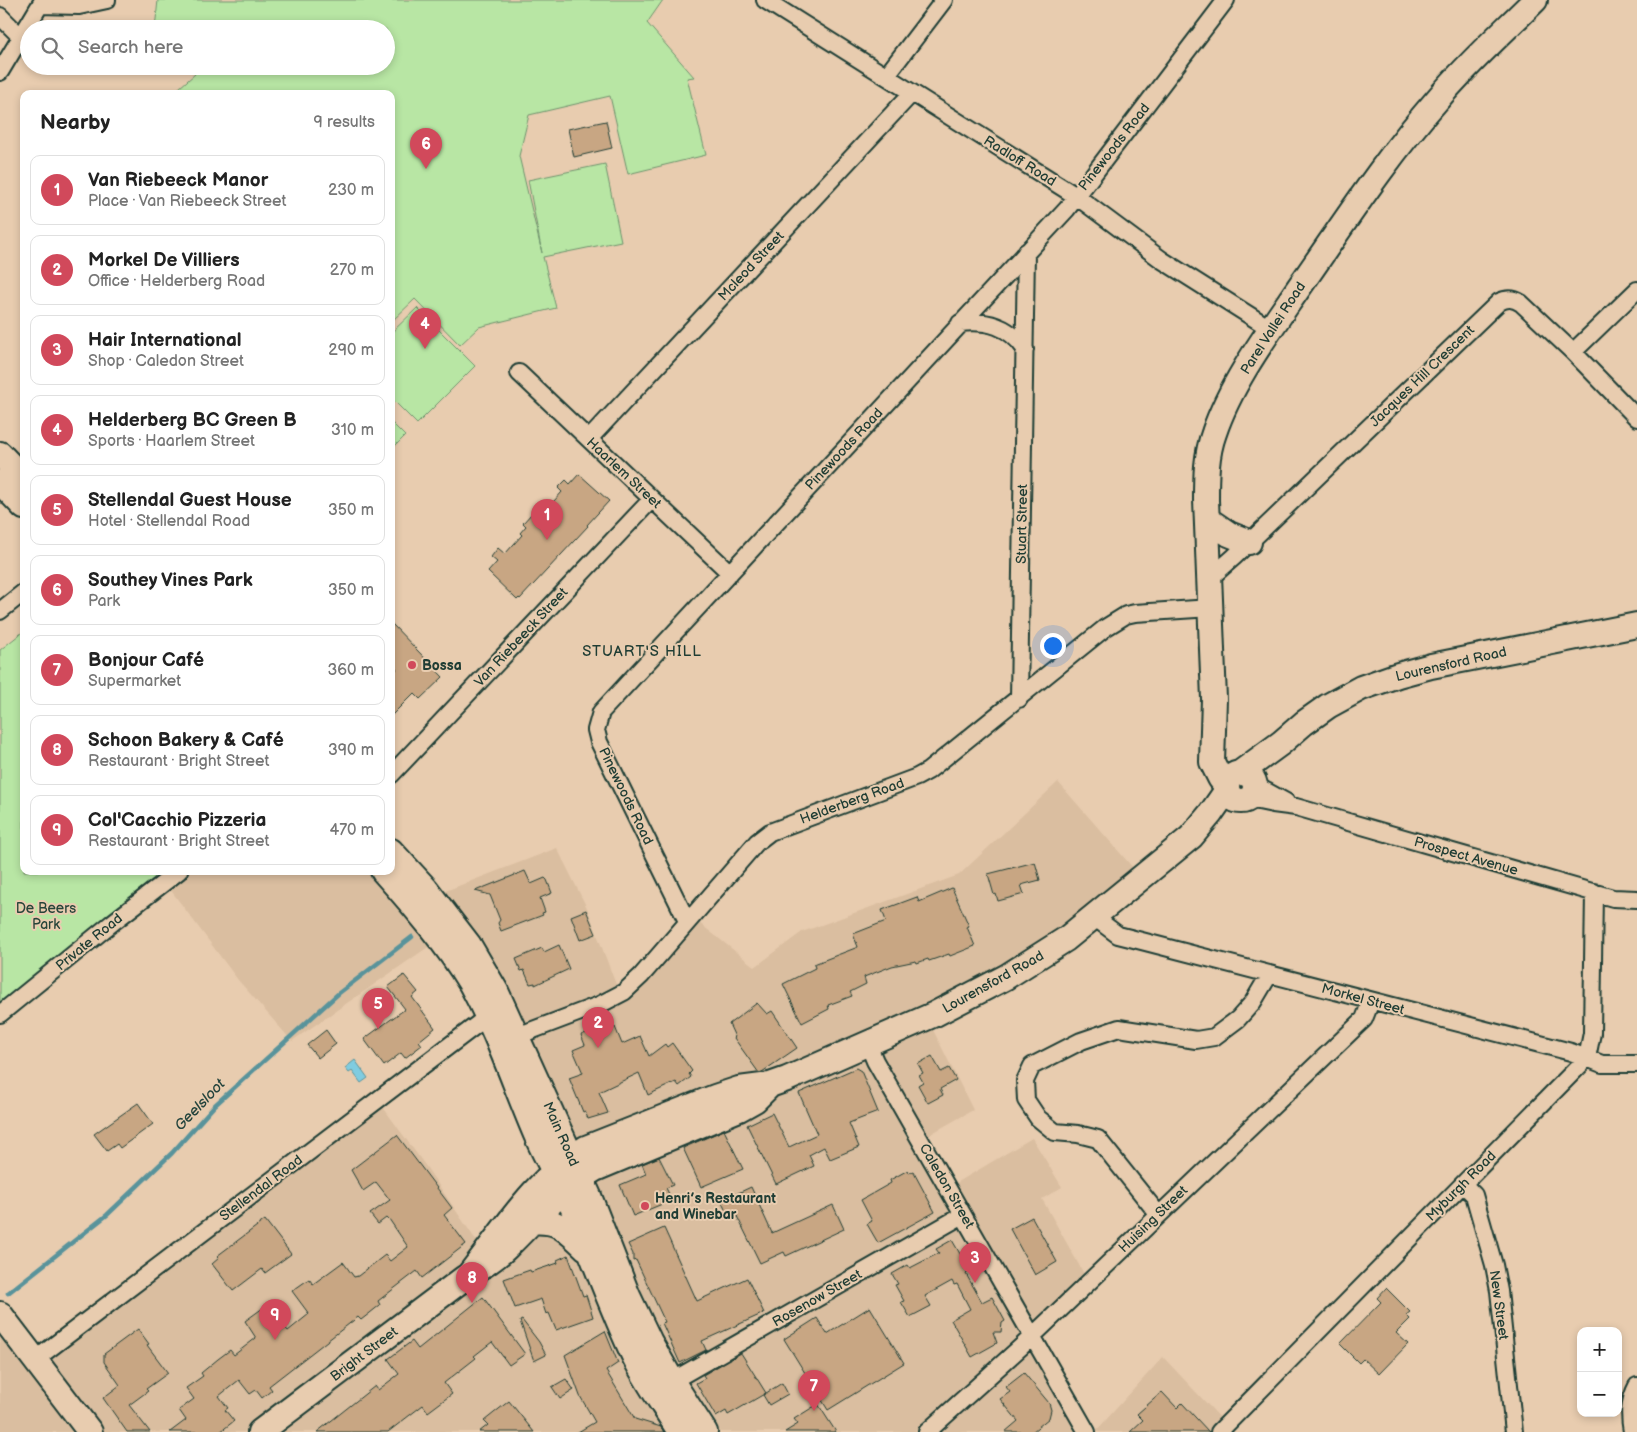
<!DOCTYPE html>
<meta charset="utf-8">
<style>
:root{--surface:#fff;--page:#f2f2f2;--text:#222;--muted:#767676;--line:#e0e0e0;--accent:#d1495b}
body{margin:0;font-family:"Balsamiq Sans",sans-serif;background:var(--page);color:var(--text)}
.controls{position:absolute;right:15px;bottom:15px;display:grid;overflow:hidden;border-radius:10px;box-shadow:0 2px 8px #0003}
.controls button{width:45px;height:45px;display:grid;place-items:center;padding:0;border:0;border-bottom:1px solid var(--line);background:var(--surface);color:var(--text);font:25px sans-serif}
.you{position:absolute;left:1052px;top:645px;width:18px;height:18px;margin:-12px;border:4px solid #fff;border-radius:50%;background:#1a73e8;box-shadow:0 0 0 8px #1a73e833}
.badge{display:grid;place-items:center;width:32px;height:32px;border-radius:50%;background:var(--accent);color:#fff;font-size:16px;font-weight:700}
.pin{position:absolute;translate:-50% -41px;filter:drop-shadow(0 1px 2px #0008)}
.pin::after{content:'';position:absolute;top:26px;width:18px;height:15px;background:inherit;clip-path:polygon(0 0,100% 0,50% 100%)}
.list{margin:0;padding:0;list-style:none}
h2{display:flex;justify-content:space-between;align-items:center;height:65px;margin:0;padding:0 20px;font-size:21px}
h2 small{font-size:16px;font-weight:400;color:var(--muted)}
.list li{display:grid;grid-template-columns:32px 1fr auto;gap:15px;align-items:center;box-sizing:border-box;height:70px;margin:0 10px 10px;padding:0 10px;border:1px solid var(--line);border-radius:10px}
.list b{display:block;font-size:19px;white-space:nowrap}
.list p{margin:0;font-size:16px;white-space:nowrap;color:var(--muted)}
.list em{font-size:16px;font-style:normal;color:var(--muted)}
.icon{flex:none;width:28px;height:28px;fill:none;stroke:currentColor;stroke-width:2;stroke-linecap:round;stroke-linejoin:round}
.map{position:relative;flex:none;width:1637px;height:1432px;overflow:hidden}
.search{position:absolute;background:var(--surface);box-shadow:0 2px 8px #0003;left:20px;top:20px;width:375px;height:55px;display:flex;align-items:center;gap:12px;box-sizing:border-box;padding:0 18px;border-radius:28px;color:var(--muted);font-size:19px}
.panel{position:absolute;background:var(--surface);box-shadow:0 2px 8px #0003;left:20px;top:90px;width:375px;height:785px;border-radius:10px}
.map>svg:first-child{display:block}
</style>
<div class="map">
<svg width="1637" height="1432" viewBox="0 0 1637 1432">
<rect width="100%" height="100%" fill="#e8ccaf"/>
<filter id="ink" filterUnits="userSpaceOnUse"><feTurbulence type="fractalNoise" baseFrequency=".02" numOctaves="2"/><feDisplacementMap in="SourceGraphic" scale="10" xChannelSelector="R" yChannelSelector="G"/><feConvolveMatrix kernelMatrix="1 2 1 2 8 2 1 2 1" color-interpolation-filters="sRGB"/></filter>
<g filter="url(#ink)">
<path fill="#dabea0" d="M1058,782L1135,870L1056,934L927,1018L973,1110L920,1140L948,1188L1032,1138L1062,1187L1042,1199L1088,1281L1032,1336L1086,1432H0V1313L34,1357L377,1099L427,1168L486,1255L563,1169L447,934L292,1041L238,980L164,881L177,871H391L422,900L557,848L587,908L623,1003L633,996L698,922L755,967L802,932L959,875Z
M1163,1357L1226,1424L1219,1432H1095Z"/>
<path fill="#b8e6a4" stroke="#6c926c" d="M158,0H663L647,23L694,77L687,78L706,155L628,174L610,96L529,115L519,156L542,253L528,180L605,164L621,241L543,257L556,308L479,327L460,345L415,299L391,322V94H172L195,74L188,66H386V29H155Z
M417,308L475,366L417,424L391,398V333Z
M391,422L405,436L391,450Z
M24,631V871H171L0,1009V650Z"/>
<path fill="#80cce0" stroke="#59939b" d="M355,1060L368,1078L361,1083L352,1071L349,1073L345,1068Z"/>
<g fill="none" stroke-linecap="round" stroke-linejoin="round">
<path stroke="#59939b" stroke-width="4.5" d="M8,1293L107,1215L172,1153L215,1105L339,993L412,937"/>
</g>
<path fill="#c8a683" stroke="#1f3d34" d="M606,121L612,148L574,157L568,129Z
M579,474L609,501L587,525L588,526L520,599L519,598L517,600L488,572L497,562L491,557L498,548L505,554L522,535L520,533L526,526L523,523L532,513L536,516L542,509L545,511L562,492L558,488L566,480L570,484Z
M391,623L443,677L420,699L414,693L391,716V674L397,669L391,664Z
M1035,862L1040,880L1021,885L1024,894L998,901L996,894L994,895L988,874Z
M525,871L531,884L545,878L547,880L552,893L540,898L545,912L542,913L543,915L501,931L498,923L500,920L490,895L475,891Z
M952,888L969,926L967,927L975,946L950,956L949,954L929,961L928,959L917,963L916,961L892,966L864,977L866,984L850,992L852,996L828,1005L829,1009L802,1023L783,984L815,968L814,964L858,947L853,934L886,921L882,910L917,897L919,902Z
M586,910L596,934L580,940L571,916Z
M559,945L569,969L535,985V983L530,984L524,970L521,971L516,959L542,948L544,952Z
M404,975L418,992L412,997L435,1028L419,1041L422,1045L405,1058L401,1053L384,1066L364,1039L405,1009L388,987Z
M757,1003L767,1014L772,1011L797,1048L762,1072L759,1073L734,1038L735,1037L729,1024Z
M615,1027L622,1044L640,1036L649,1056L665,1044L667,1047L672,1043L692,1071L689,1074L691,1077L679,1086L676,1082L648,1095L639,1073L599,1092L608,1113L588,1119L585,1111L583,1112L569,1078L583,1073L573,1050L585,1045L581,1035L600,1028L602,1032Z
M326,1030L336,1044L318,1058L307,1045Z
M932,1056L941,1072L949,1068L956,1080L940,1089L943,1095L928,1103L918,1085L923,1082L919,1075L923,1073L918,1064Z
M856,1068L861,1071L878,1112L849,1123L859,1147L830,1159L824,1147L809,1155L814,1166L776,1184L747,1125L772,1113L789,1147L817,1134L799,1093Z
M138,1103L153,1124L120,1148L117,1144L107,1151L94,1134Z
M724,1130L743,1169L701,1187L683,1148Z
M397,1135L452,1208L444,1215L466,1244L422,1278L417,1271L378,1301L380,1305L370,1313L361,1320L358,1317L345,1327L269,1386L272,1390L262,1398L256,1390L250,1394L239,1380L219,1396L228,1408L225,1410L234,1421L220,1432H170L186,1420L179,1410L194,1399L186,1388L203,1376L201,1373L218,1359L230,1350L234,1355L256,1338L245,1321L267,1305L288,1331L309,1314L292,1291L309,1279L313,1284L343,1262L354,1277L358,1276L385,1255L390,1261L408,1247L389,1219L388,1220L386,1218L378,1224L370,1214L390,1200L376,1182L363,1191L351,1170Z
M659,1157L673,1185L666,1188L672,1200L633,1216L620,1185L646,1174L642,1164Z
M908,1170L909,1173L913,1171L935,1212L878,1243L867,1224L872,1221L861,1200L891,1183L890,1180Z
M751,1187L772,1233L833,1205L844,1229L786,1256L784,1252L760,1263L735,1212L728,1215L721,1201Z
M1032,1217L1057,1262L1035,1275L1010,1229Z
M265,1220L291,1254L265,1273L262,1269L233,1291L212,1264L219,1258L217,1256Z
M664,1228L697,1301L747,1278L764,1313L702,1341L706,1350L680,1363L662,1323L665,1322L636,1260L633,1261V1254L628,1244Z
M952,1240L970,1271L966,1274L982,1302L992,1297L1005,1321L1002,1323L1001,1332H993L997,1343L972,1357L951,1320L970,1309L957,1284L954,1285L952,1281L925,1296L931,1306L910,1317L901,1302L904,1301L895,1285L898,1284L892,1274L908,1265L910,1268L939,1253L936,1249Z
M568,1255L583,1296L586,1295L593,1317L556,1330L549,1313L546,1314L541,1299L515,1308L504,1279L530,1270L531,1272L558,1263L557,1260Z
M1386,1288L1410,1312L1406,1315L1410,1319L1396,1333L1408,1344L1379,1374L1363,1359L1359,1363L1340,1344L1381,1302L1377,1298Z
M483,1297L525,1354L509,1365L492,1342L474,1356L476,1358L444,1383L452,1394L428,1412L423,1405L388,1432H317L375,1386L378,1390L399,1374L388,1359L412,1341L418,1349Z
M870,1307L904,1363L828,1410L784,1339L817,1318L827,1334Z
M522,1320L539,1342L546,1355L534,1361L520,1321Z
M138,1329L149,1344L147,1345L168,1373L146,1389L148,1391L129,1405L150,1432H127L103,1398L120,1385L104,1362V1354Z
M605,1331L618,1363L606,1371L635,1419L661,1427L664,1432H578L595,1422L580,1396L565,1355Z
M741,1353L766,1393L728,1415L726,1411L716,1417L696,1383L705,1378L703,1375Z
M1024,1373L1049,1403L1051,1410L1049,1418L1032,1432H1005L1018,1421L1000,1399L1010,1392L1006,1387Z
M566,1379L574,1390L560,1399L552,1387Z
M782,1383L788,1394L769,1405L763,1395Z
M1162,1392L1177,1408L1182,1403L1209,1432H1130L1143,1420L1137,1414Z
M509,1401L534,1432H479L488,1425L484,1421Z
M818,1404L836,1432H785L798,1424L794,1419Z"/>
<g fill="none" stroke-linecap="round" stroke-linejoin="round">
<g stroke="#1f3d34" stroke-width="20">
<path id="street" d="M765,0L1076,196L1162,260L1271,329
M40,5L79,6L107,0
M0,16L21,37
M0,72L43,0
M886,76L944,0
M960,323C988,320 1009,326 1025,349
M1573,352L1637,290
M519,373L730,573
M589,439L912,93
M1209,579L1234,557L1499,302C1507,298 1513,298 1521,303L1573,352L1637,418
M0,611L24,592
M1019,699L1026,252
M391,775L652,499
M1255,785L1286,802
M1249,799L1273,804L1296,807L1613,898L1637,899
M1094,917L1118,935L1130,938L1571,1052L1602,1064H1637
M687,921L599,742L596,730L601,712L1067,209L1226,0
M0,1014L112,923L179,871
M517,1036L599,1005L624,992L641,976L757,842L770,832L917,777L928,771L1105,628L1126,615L1135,613L1211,608
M868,1044L875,1061L1087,1432
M1463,1184L1474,1195L1494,1265L1499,1291L1514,1432
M1158,1214L1098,1139L1078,1134L1055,1132L1038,1118L1026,1100L1025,1081L1032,1066L1081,1041L1119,1028L1196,1040L1214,1037L1238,1019L1253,1002L1269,975
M36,1359L487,1017
M672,1381L963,1215
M927,1432L1022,1346L1364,1019L1371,1001
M1219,1432L1587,1058L1592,1033L1594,892
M1632,1432C1629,1415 1629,1401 1637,1386"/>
</g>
<g stroke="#1f3d34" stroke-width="28">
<path id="secondary" d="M0,454L24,479
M0,482L24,507
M1207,519L1229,534L1249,542
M1227 787a14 14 0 1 1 28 0a14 14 0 1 1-28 0Z
M1240,773L1281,743L1304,723L1328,706L1361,688L1398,675L1431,666L1637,625
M1226,786L1220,778L1212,762L1214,699L1206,500C1206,477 1206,455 1214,433C1231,382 1270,330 1300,286C1344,223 1386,158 1437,100C1467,64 1502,33 1535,0
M391,851L426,889L469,945L496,991L589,1196L628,1296L650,1342L672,1381L705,1432
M383,871C415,907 446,943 471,984C498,1033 515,1086 537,1137C547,1160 560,1181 571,1204C593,1255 611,1308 635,1358C648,1384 665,1407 680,1432
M530,1222C560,1219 566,1230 586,1248
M468,1276C506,1228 533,1181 586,1148L715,1097L739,1089L770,1085L787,1079L935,1014L1006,977L1066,939L1191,837L1211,813L1227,790
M0,1314L90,1432
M260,1432L463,1279C478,1269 494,1260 507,1247C536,1219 559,1190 595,1169L739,1109L755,1100L770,1085"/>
</g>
<use href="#street" stroke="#e8ccaf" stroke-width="16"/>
<use href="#secondary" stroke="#e8ccaf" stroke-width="24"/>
</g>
</g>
<g fill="#d1495b" stroke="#e8ccaf" stroke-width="2">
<circle cx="412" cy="665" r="5"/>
<circle cx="645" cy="1206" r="5"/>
</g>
<g text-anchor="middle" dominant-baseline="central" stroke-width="4" stroke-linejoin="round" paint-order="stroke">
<g font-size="14" fill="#1f3d34" stroke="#e8ccaf">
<text transform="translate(1114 147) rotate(-52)">Pinewoods Road</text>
<text transform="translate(1020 161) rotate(32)">Radloff Road</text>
<text transform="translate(751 266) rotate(-47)">Mcleod Street</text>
<text transform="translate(1273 328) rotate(-57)">Parel Vallei Road</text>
<text transform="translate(1422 376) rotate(-44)">Jacques Hill Crescent</text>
<text transform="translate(844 449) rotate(-47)">Pinewoods Road</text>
<text transform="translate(624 473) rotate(43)">Haarlem Street</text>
<text transform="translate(1022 524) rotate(-89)">Stuart Street</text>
<text transform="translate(521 637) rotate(-47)">Van Riebeeck Street</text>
<text transform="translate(1451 664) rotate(-13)">Lourensford Road</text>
<text transform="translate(626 796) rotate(64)">Pinewoods Road</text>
<text transform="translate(852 801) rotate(-20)">Helderberg Road</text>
<text transform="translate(1466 856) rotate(16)">Prospect Avenue</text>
<text transform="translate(89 942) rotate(-39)">Private Road</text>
<text transform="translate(993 982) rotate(-29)">Lourensford Road</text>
<text transform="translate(1363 999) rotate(15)">Morkel Street</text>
<text transform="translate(561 1134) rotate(66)">Main Road</text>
<text transform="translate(947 1186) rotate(60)">Caledon Street</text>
<text transform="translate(1461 1186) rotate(-45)">Myburgh Road</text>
<text transform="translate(261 1188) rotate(-37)">Stellendal Road</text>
<text transform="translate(1153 1219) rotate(-44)">Huising Street</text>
<text transform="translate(817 1298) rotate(-30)">Rosenow Street</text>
<text transform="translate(1499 1305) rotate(82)">New Street</text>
<text transform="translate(364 1354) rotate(-37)">Bright Street</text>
</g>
<g font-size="14" font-weight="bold" fill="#1f3d34" stroke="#e8ccaf" text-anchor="start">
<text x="422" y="665">Bossa</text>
<text x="655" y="1198">Henri’s Restaurant<tspan x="655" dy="16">and Winebar</tspan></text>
</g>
<g font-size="14" fill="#27453a" stroke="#e8ccaf">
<text x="46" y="908">De Beers<tspan x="46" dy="16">Park</tspan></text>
</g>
<g font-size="15" letter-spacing="1" fill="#1f3d34" stroke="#e8ccaf">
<text x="642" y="651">STUART'S HILL</text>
</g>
<g font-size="15" font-style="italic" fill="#24443d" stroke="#e8ccaf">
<text transform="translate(200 1105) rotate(-46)">Geelsloot</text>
</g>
</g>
</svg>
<div class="controls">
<button>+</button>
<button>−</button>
</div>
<div class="you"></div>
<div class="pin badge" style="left:547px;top:540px">1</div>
<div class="pin badge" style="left:598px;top:1048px">2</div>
<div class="pin badge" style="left:975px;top:1283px">3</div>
<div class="pin badge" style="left:425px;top:349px">4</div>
<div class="pin badge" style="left:378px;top:1029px">5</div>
<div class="pin badge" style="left:426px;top:169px">6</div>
<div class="pin badge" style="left:814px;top:1411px">7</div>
<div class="pin badge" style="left:472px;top:1303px">8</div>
<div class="pin badge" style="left:275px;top:1340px">9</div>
<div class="search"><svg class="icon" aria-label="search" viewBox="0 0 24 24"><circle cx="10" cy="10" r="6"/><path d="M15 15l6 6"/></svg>Search here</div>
<section class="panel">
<h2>Nearby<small>9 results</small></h2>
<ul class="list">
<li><span class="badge">1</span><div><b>Van Riebeeck Manor</b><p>Place · Van Riebeeck Street</p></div><em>230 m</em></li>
<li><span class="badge">2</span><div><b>Morkel De Villiers</b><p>Office · Helderberg Road</p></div><em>270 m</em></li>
<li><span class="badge">3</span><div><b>Hair International</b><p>Shop · Caledon Street</p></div><em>290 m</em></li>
<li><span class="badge">4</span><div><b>Helderberg BC Green B</b><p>Sports · Haarlem Street</p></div><em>310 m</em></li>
<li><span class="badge">5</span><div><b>Stellendal Guest House</b><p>Hotel · Stellendal Road</p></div><em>350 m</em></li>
<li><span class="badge">6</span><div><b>Southey Vines Park</b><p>Park</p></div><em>350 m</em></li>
<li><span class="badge">7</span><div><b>Bonjour Café</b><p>Supermarket</p></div><em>360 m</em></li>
<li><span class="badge">8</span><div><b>Schoon Bakery &amp; Café</b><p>Restaurant · Bright Street</p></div><em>390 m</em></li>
<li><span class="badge">9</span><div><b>Col'Cacchio Pizzeria</b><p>Restaurant · Bright Street</p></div><em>470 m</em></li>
</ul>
</section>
</div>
